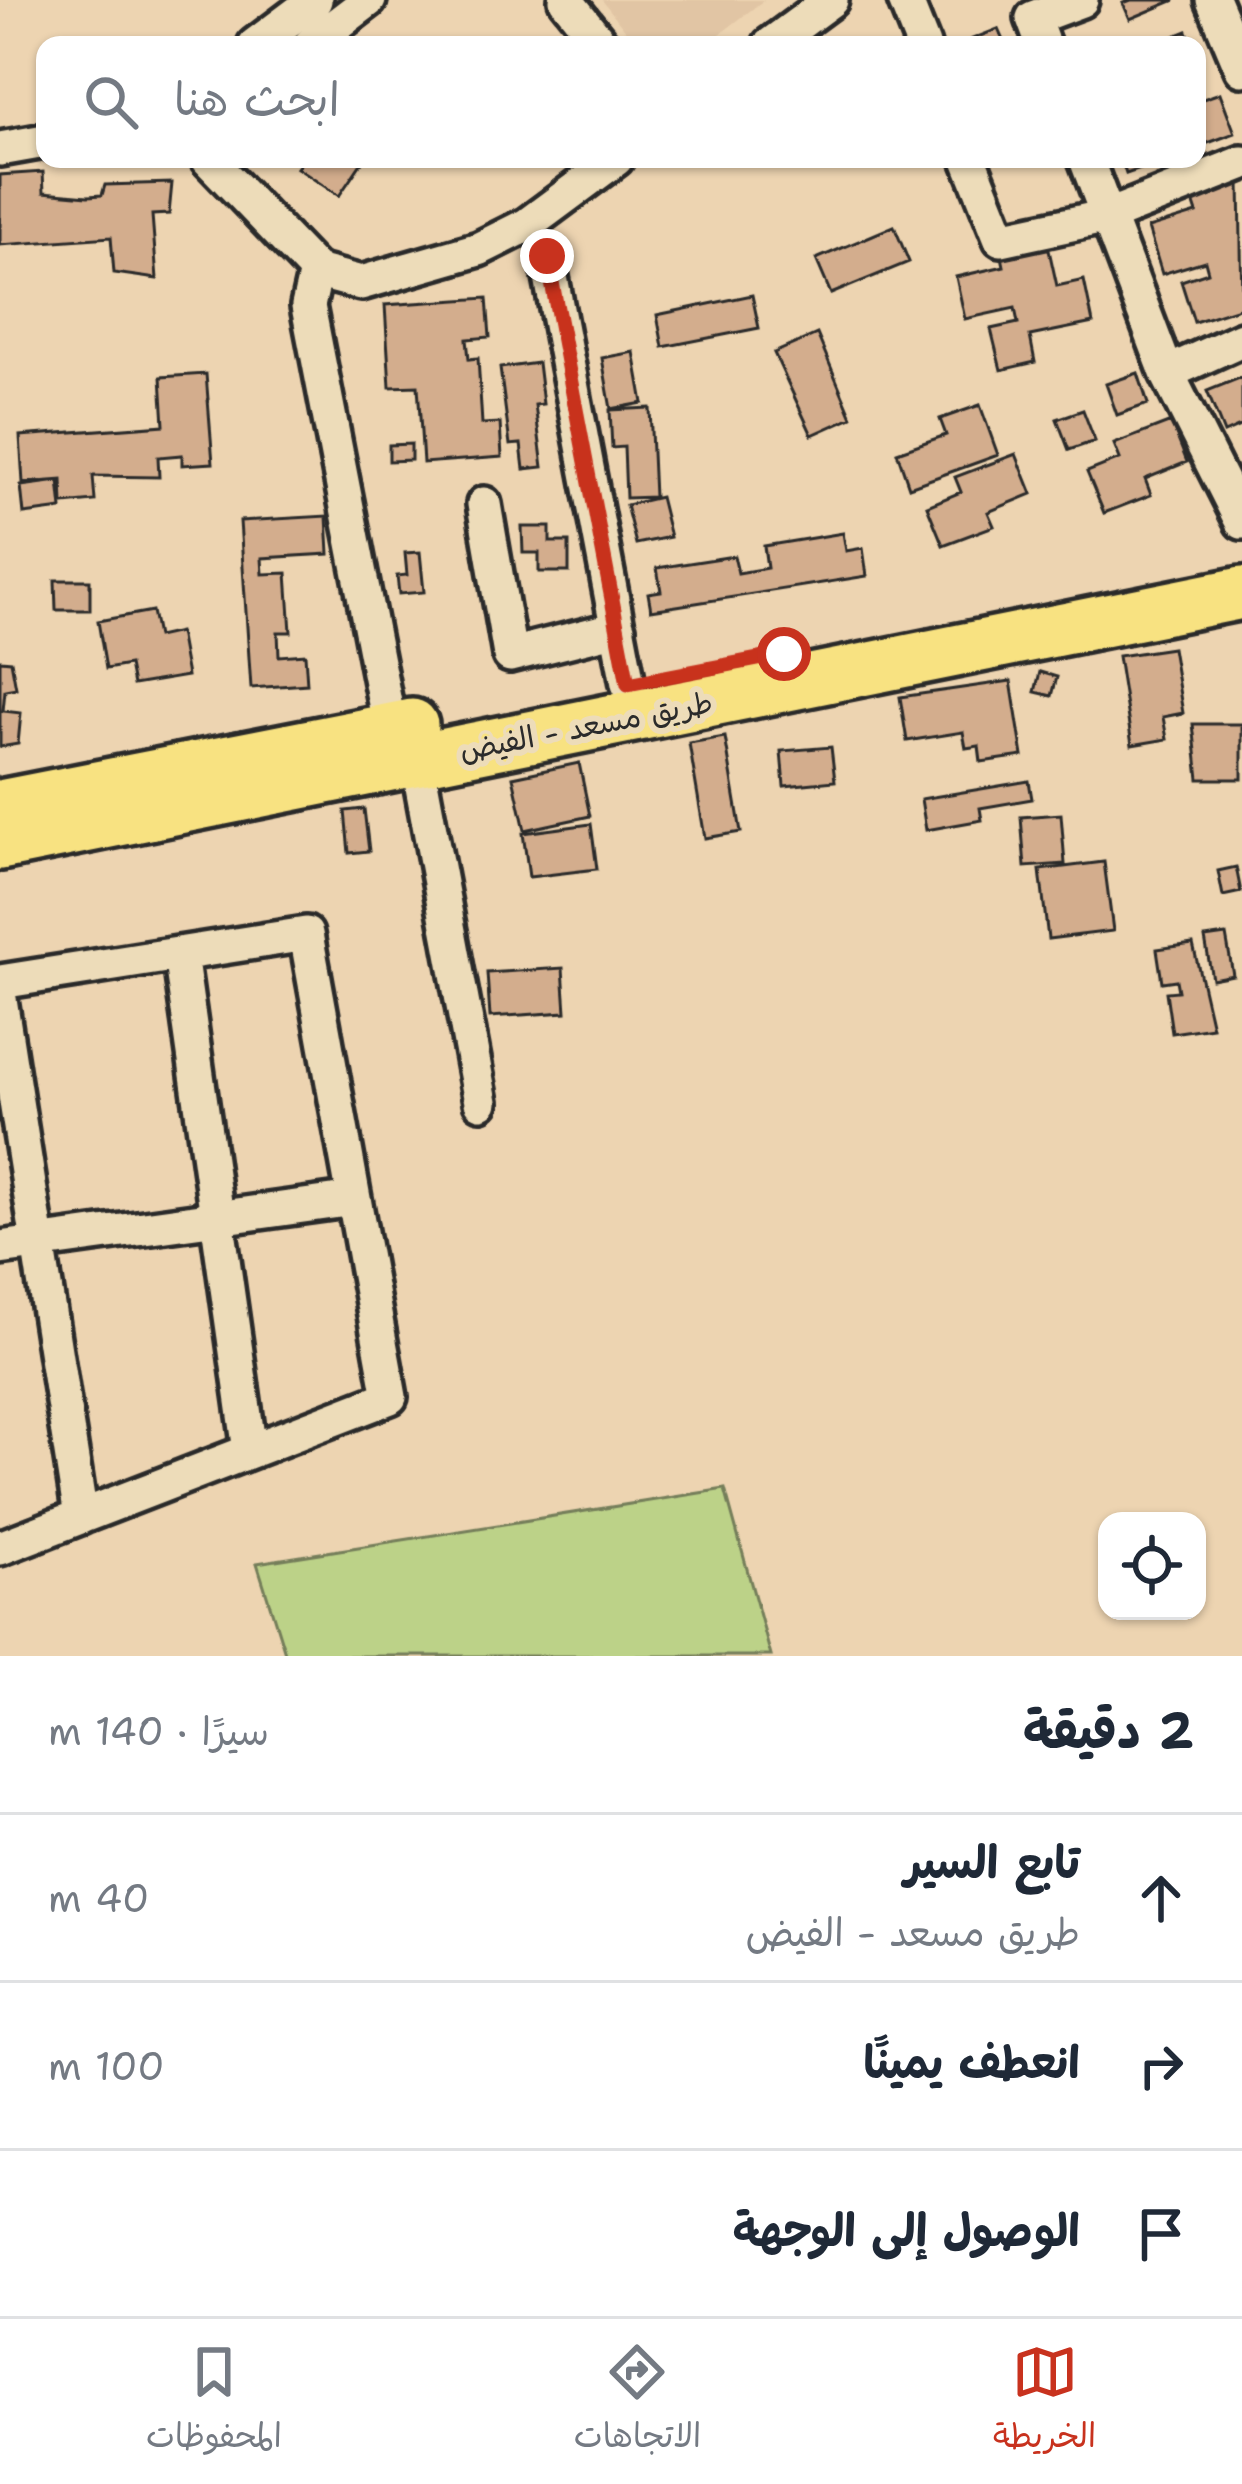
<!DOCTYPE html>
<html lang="ar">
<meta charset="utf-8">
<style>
:root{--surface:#fff;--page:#f2f2f3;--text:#1f2937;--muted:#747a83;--line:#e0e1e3;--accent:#c8321e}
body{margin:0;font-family:"Shantell Sans","Playpen Sans Arabic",sans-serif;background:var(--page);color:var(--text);direction:rtl}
.controls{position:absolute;right:36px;bottom:36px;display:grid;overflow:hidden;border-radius:24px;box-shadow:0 3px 9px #0004}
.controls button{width:108px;height:108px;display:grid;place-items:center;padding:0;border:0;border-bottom:3px solid var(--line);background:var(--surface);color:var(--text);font:60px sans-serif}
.stop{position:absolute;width:36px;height:36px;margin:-27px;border:9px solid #c8321e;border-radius:50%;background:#fff}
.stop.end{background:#c8321e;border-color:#fff;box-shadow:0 3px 12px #0008}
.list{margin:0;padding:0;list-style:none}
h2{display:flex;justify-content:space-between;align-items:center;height:156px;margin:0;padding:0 48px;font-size:51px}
h2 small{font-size:39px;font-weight:400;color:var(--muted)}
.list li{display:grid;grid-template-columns:78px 1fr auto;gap:36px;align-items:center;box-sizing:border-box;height:168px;padding:0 48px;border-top:3px solid var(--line)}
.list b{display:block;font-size:45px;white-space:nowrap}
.list p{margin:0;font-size:39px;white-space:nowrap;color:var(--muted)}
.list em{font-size:39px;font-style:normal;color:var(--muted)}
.icon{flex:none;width:66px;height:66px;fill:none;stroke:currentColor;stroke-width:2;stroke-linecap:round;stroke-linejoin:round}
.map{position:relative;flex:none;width:1242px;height:1656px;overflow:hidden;direction:ltr}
.search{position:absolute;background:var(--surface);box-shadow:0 3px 9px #0004;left:36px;right:36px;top:36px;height:132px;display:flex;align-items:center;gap:30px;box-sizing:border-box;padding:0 42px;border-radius:24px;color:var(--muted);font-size:45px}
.sheet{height:660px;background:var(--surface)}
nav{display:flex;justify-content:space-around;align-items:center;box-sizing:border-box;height:168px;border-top:3px solid var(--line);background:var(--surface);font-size:33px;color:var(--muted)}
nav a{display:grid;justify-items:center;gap:6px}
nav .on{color:var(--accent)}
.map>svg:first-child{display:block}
</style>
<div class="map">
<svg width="1242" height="1656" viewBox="0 0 1242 1656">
<rect width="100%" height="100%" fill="#edd4b1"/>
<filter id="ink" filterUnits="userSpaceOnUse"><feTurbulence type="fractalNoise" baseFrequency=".00833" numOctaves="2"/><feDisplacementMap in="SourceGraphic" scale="24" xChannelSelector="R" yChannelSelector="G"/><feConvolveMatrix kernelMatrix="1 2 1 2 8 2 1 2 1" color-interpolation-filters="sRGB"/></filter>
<g filter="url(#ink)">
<path fill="#e1c5a4" d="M602,0H764L706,45H637Z"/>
<path fill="#bcd288" stroke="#747e5a" stroke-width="3" d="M725,1489L771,1656H286L257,1563Z"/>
<path fill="#d3ad8d" stroke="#2b2b2b" stroke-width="3" d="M1131,0H1175L1130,19L1123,3Z
M998,29L1005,45H963L962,43Z
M1187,31L1193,45H1152Z
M1220,93L1235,133L1197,147V101Z
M304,159H364L339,196L297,168Z
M1121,159H1163L1164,161L1126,174Z
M43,172L44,192L88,196L102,195L105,185L172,183L169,214L152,215L157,279L114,273L111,237L0,245V175Z
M1240,180L1242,307L1194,322L1181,281L1208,272L1205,261L1162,274L1148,228L1197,213L1191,195Z
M894,226L909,262L831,294L816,259Z
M1045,232L1057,286L1084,280L1093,323L1030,336L1035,362L1001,370L991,329L1018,323L1015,308L965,319L956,277L1004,266L999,242Z
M752,295L759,328L663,347L657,315Z
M487,298L490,337L467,339L469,359L478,358L482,424L500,423L502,457L423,463L418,386L390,387L385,305Z
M817,334L852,417L812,435L774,353Z
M634,352L643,403L611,409L602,358Z
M538,363L543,404L535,405L543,467L524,469L521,444L510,445L500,368Z
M1138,373L1148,404L1117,415L1106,384Z
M206,374L213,463L182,465V455L158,457L159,477L93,476L95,501L63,504L62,480L23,483L20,436L164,425L161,377Z
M1242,377V425L1224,433L1207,391Z
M980,405L998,455L909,487L897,452L946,435L940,419Z
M650,408L654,497L626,498L624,447L612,448L610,410Z
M1083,410L1095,441L1069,450L1057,419Z
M1171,422L1187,462L1145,479L1151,495L1104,513L1087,472L1120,459L1114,444Z
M411,444V460L389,461V445Z
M1016,454L1032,494L988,512L994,526L943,545L927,506L961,492L955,477Z
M59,481L62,509L24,514L21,486Z
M660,497L670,537L636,544L626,505Z
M327,516L329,554L262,558L263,574L287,573L291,632H278L279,656L305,654L307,684L251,688L240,521Z
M522,527H550V542H569V572H539V553H523Z
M843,533L846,551L863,548L867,576L651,610L648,593L661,591L657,568L734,556L738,573L767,568L764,546Z
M420,552L424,592L399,594L397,576L407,575L405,553Z
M55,580H90V610H56Z
M152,611L157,637L179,632L187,676L133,685L129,665L106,669L98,621Z
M1172,648L1183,713L1163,717L1167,739L1132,745L1118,656Z
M0,660L11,661L16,688L5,690L3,711L21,713L18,744L0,747Z
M1040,672L1057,677L1052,696L1035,692Z
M1011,681L1023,756L981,762L979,746L966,748L963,732L907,741L900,697Z
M1193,724H1242V779H1199Z
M725,737L741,832L705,838L689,743Z
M831,747L835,781L784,786L781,751Z
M579,763L590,816L525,830L513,777Z
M1029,781L1032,799L980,808L982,820L926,830L921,799Z
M364,809L369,851L349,853L345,811Z
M1061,814L1065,864L1025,867L1021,817Z
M591,824L597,869L529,877L523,833Z
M1104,862L1113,931L1048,939L1040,870Z
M1236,867L1241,892L1223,896L1218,871Z
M1226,935L1233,975L1212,979L1205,938Z
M1193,944L1212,1027L1172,1033L1166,992L1178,991L1176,980L1162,982L1157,949Z
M563,968L566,1012L490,1017L487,973Z"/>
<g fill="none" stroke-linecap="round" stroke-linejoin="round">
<g stroke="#2b2b2b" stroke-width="42">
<path id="minor" d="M566,0L602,45
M905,0L923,45
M1213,0L1242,69
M255,45L315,0
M310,45L369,0
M770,45L831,0
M1043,45L1033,18L1081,0
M0,149L45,141
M208,159L316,271L361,283L479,249L527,225L616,159
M969,159L1001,239L1108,216L1242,163
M1086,159L1167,373L1242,522
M547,256L628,684
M316,271L308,306L390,729
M1167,373L1242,339
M484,504L510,655L618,628
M417,760L481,1102
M180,954L250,1451
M0,982L306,934L390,1397L0,1548
M0,999L81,1517
M0,1248L354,1199"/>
</g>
<g stroke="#2b2b2b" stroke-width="60">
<path id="primary" d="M0,806L412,725
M0,844L1242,593"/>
</g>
<use href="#minor" stroke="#eddcb9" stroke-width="33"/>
<use href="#primary" stroke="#f8e281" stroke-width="51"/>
</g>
</g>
<g fill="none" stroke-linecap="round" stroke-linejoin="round" filter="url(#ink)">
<path stroke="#c8321e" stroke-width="15" d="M547,256L628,684L784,654"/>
</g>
<g text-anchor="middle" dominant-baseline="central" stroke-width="12" stroke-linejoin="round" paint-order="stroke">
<g font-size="30" fill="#2b2b2b" stroke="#eddcb9">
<text transform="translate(586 726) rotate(-11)">طريق مسعد - الفيض</text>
</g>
</g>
</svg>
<div class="controls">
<button><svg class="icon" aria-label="locate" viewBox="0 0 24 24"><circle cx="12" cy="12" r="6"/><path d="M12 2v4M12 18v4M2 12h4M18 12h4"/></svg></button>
</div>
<div class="stop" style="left:784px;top:654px"></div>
<div class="stop end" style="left:547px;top:256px"></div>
<div class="search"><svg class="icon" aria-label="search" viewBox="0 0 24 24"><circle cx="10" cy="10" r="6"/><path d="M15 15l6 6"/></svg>ابحث هنا</div>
</div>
<section class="sheet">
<h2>2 دقيقة<small>سيرًا · 140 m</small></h2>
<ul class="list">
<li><svg class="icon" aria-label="ahead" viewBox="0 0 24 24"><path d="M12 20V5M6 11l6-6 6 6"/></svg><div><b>تابع السير</b><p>طريق مسعد - الفيض</p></div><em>40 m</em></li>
<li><svg class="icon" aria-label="right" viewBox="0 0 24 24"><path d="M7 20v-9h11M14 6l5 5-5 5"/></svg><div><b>انعطف يمينًا</b></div><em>100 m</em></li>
<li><svg class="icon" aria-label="arrive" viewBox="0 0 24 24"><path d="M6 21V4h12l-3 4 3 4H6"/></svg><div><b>الوصول إلى الوجهة</b></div></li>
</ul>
</section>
<nav>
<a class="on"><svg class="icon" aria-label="map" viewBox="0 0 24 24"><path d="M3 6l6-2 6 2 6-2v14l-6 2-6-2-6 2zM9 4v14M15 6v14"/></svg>الخريطة</a>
<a><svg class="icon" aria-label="directions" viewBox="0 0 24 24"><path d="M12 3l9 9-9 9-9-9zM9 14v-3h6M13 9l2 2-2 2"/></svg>الاتجاهات</a>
<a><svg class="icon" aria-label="saved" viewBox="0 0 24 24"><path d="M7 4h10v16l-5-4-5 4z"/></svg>المحفوظات</a>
</nav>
